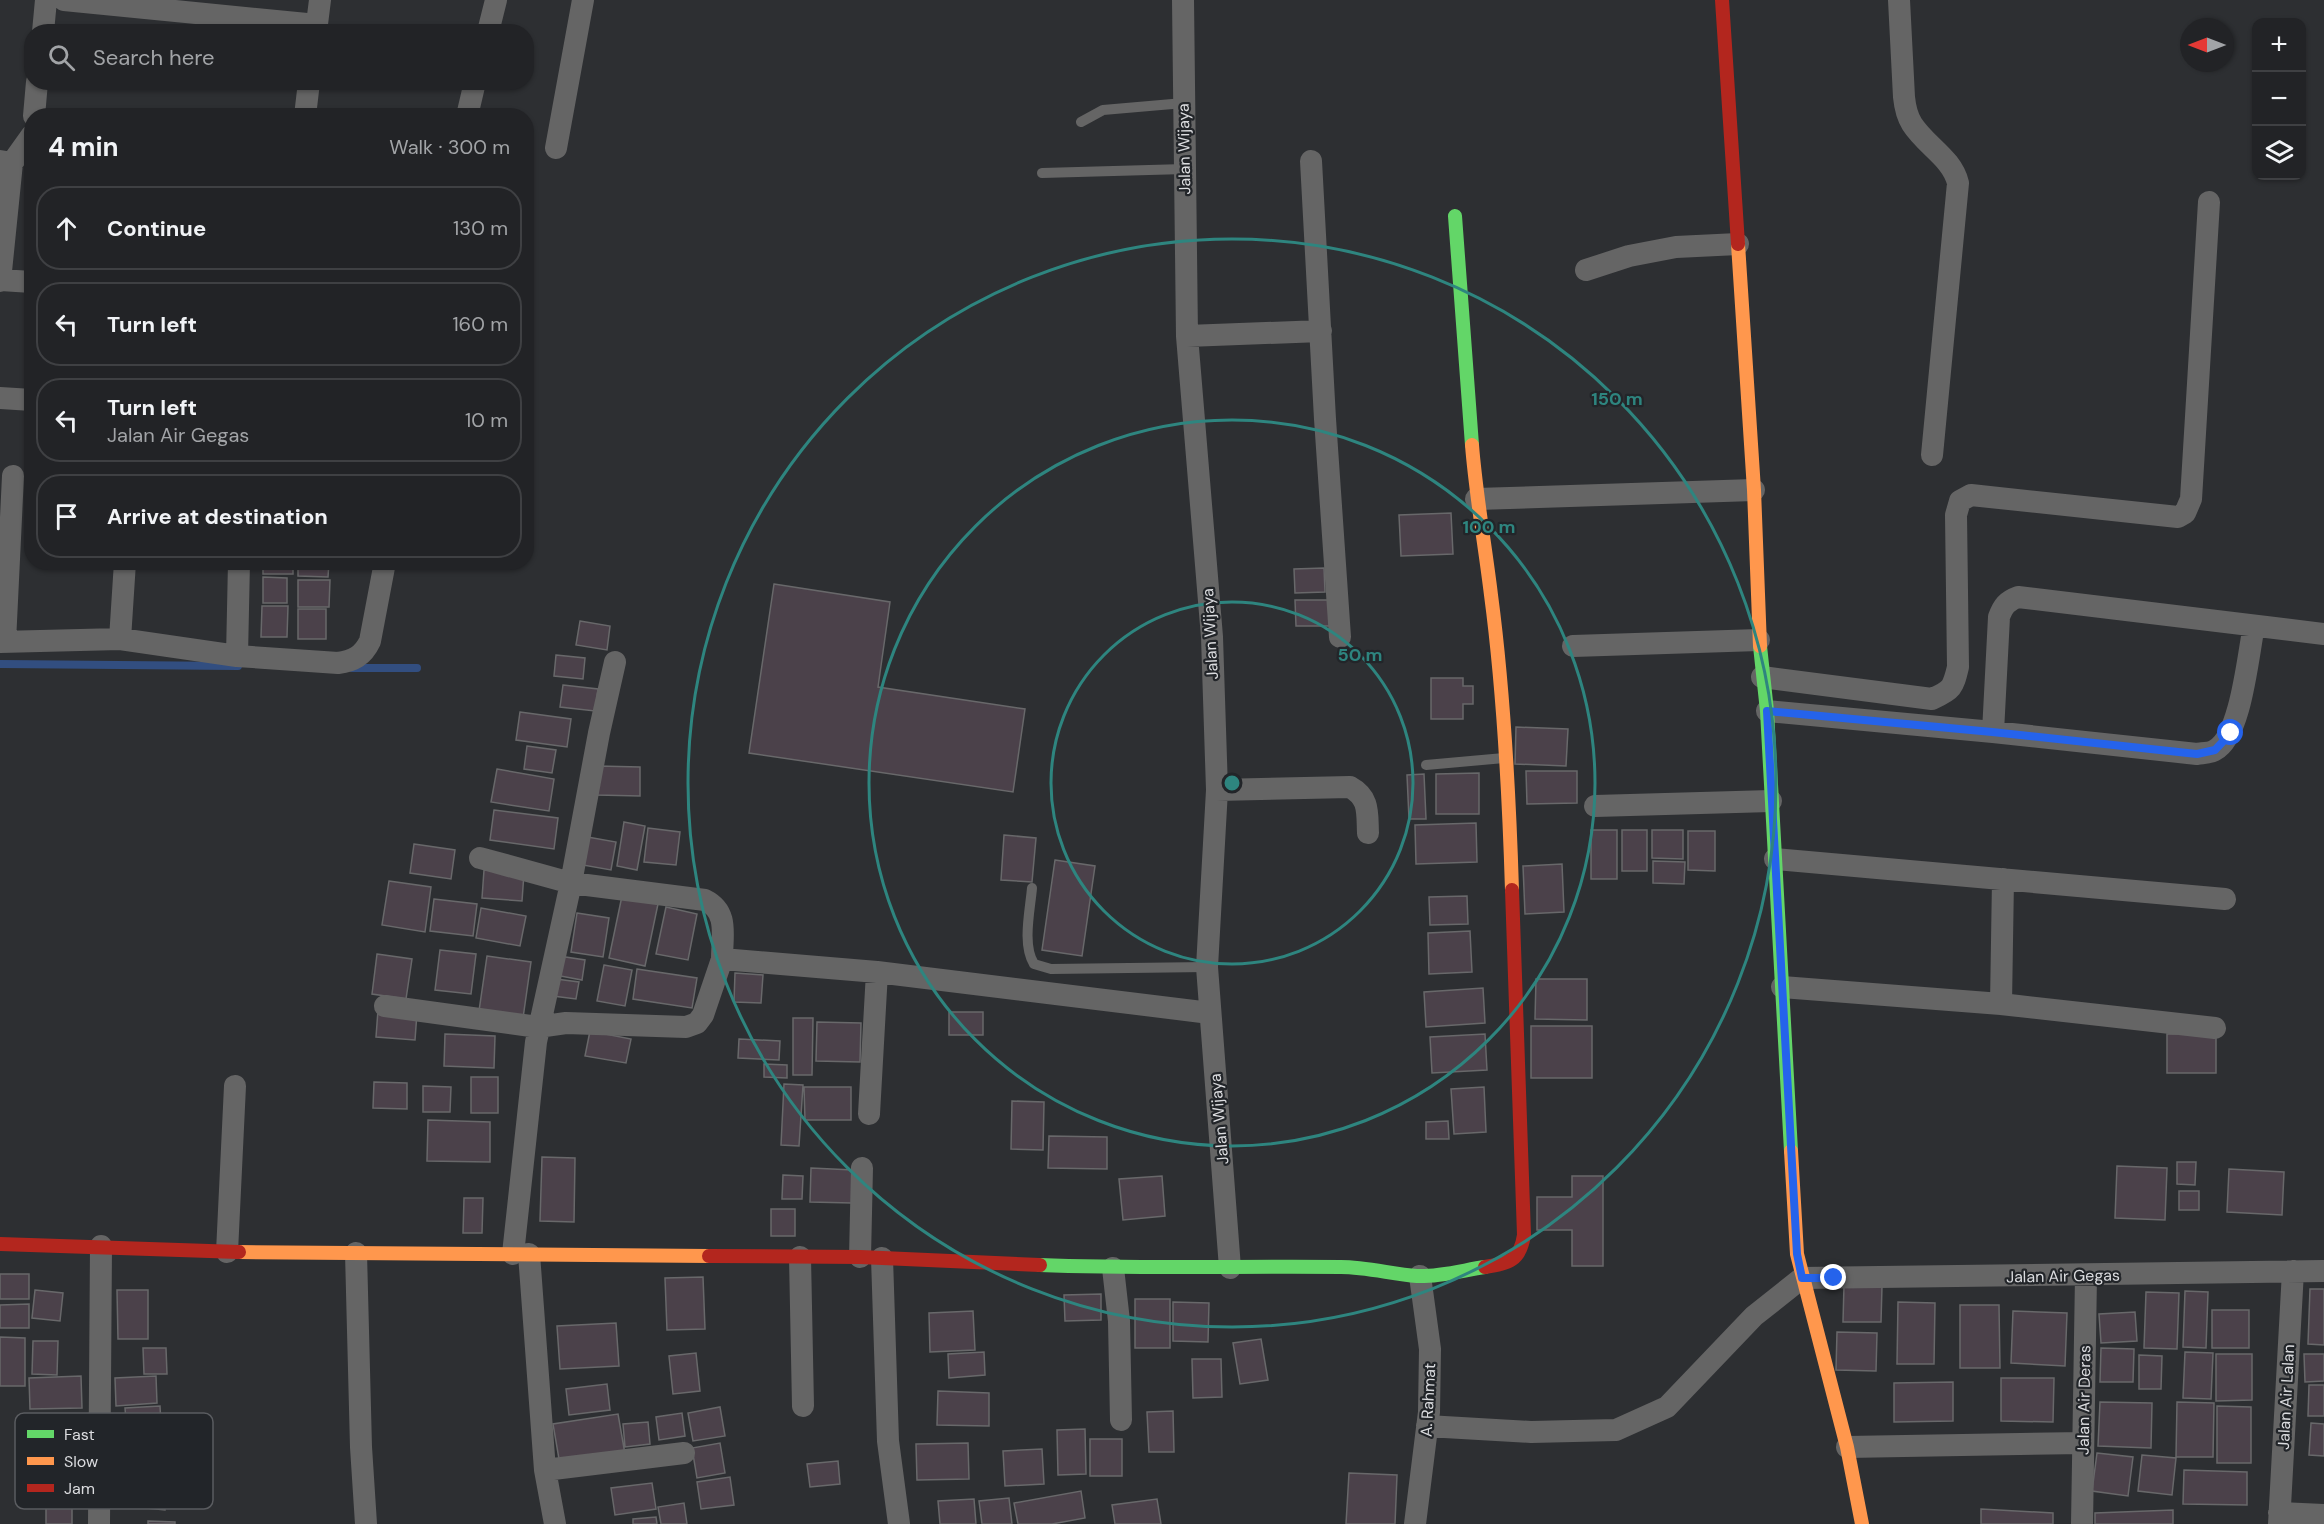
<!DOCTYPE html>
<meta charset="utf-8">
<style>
:root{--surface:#222326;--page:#2e2f32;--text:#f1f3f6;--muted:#a2a4a7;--line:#3f4043}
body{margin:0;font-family:"DM Sans",sans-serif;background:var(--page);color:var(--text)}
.controls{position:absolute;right:18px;top:18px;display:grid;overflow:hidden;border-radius:12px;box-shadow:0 2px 4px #0004}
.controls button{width:54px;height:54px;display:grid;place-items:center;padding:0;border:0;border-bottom:2px solid var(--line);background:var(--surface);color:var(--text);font:30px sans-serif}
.compass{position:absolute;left:2180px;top:18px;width:54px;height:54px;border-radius:50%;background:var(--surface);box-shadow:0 2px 4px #0004;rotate:270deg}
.stop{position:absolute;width:18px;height:18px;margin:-14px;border:4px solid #2563eb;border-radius:50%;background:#fff}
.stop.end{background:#2563eb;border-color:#fff;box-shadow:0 2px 6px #0008}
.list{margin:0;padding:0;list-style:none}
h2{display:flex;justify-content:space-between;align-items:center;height:78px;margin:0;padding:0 24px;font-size:26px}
h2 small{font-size:20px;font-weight:400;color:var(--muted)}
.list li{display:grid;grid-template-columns:39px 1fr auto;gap:18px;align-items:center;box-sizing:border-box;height:84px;margin:0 12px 12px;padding:0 12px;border:2px solid var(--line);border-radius:24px}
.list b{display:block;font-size:22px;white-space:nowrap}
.list p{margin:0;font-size:20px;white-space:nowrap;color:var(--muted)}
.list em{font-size:20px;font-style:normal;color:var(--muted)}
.icon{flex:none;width:33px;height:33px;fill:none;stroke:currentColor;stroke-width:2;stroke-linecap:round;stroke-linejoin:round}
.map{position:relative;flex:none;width:2324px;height:1524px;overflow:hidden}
.search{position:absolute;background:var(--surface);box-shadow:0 2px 4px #0004;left:24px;top:24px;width:510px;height:66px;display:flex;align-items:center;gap:15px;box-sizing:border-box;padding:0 21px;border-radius:24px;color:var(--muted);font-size:22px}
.panel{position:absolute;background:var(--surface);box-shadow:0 2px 4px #0004;left:24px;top:108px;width:510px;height:462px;border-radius:24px}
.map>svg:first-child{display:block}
</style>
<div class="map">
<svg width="2324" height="1524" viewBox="0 0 2324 1524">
<rect width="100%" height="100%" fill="#2d2f32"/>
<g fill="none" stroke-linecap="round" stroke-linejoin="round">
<path stroke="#324e80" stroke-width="8" d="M0,664L238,666
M352,668H417"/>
</g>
<path fill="#4b414a" stroke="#68686a" stroke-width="1.5" d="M1451,513L1453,554L1401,556L1399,515Z
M263,562H293V574H263Z
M298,562H329L328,577L298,576Z
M1324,568L1325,592L1295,593L1294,569Z
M263,577L287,578V603H263Z
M298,580H330L329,607H298Z
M774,584L890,602L878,687L1025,709L1013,792L749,753Z
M1295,600H1330V626H1296Z
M262,606H288L287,637H261Z
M298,609H326V639H298Z
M580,621L610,626L607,650L576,645Z
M556,655L585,658L583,679L554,676Z
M1431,678H1463V686H1473V704H1463V719H1431Z
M563,685L598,689L595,711L560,707Z
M520,712L571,719L567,747L516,740Z
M1516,727L1568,729L1566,766L1515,764Z
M527,746L556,750L552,773L524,769Z
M598,766L640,767V796L597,795Z
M497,769L554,779L549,811L491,802Z
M1526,771H1577V803L1527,804Z
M1479,773V814H1436V774Z
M1424,774L1426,819H1409L1407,775Z
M494,810L558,818L554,849L490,840Z
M624,822L645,826L637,870L617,866Z
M1476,823L1477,862L1416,864L1415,825Z
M648,828L680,832L676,865L644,862Z
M1591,830H1617V879H1591Z
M1622,830H1647V871H1622Z
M1652,830H1683V859L1652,858Z
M1688,831H1715V871L1688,870Z
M1004,835L1036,838L1032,882L1001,880Z
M582,836L616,842L611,870L577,864Z
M414,844L455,850L451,879L410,873Z
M1055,860L1095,866L1082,956L1042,950Z
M1653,861L1685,862L1684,884L1653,883Z
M1562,864L1564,912L1525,914L1523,866Z
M484,870L524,873L522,901L482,898Z
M389,881L431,887L425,932L382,925Z
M622,896L658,904L645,966L609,958Z
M1467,896L1468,924L1430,925L1429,897Z
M434,899L477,904L473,936L430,931Z
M666,907L697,914L688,960L656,954Z
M481,908L526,916L520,946L476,938Z
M577,913L609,918L603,957L571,952Z
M1470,931L1472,972L1429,974L1428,933Z
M440,950L476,954L471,994L435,990Z
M377,954L412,959L406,999L372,994Z
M487,956L531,962L523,1018L479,1011Z
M559,956L585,960L582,980L555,975Z
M604,965L632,970L625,1006L597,1001Z
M637,969L697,978L692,1008L633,999Z
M735,973L763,975L761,1003L734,1002Z
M556,979L579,982L576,999L553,996Z
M1536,979H1587V1020L1535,1019Z
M1483,988L1485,1023L1426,1027L1424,992Z
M378,1010L417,1013L415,1040L376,1037Z
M949,1012H983V1035H949Z
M793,1018H813L812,1075H793Z
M817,1022L861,1023L860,1062L816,1061Z
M1531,1026H1592V1078H1531Z
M590,1031L631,1039L626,1063L585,1056Z
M445,1034L495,1036L494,1068L444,1066Z
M1485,1034L1487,1070L1432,1073L1430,1037Z
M2167,1034H2216V1073H2167Z
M739,1039L780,1041L779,1060L738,1058Z
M764,1064L787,1065V1078L764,1077Z
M471,1077H498V1113H471Z
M374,1082L407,1083V1109L373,1108Z
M784,1084L803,1085L799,1146L781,1145Z
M423,1086L451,1087L450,1112H423Z
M804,1087H851V1120H805Z
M1484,1087L1486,1132L1454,1134L1451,1089Z
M1012,1101L1044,1102L1043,1150L1011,1149Z
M428,1120L490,1122V1162L427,1161Z
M1448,1121L1449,1139H1426V1122Z
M1049,1136L1107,1137V1169L1048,1168Z
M542,1157L575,1158L574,1222L540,1221Z
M2177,1162H2196L2195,1185L2177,1184Z
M2117,1166L2167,1168L2165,1220L2115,1218Z
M811,1168L853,1170L852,1203L810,1202Z
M2229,1169L2284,1172L2282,1215L2227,1212Z
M783,1175L803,1176L802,1199H782Z
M1162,1176L1165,1216L1123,1220L1119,1179Z
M1572,1176H1603V1266H1572V1230H1537V1197H1572Z
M2179,1191H2199V1210H2179Z
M464,1198H483L482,1233H463Z
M771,1209H795V1236H771Z
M0,1274H29V1299H0Z
M703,1277L705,1329L667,1330L665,1278Z
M1844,1285L1882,1286L1881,1322H1843Z
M2310,1289H2324V1345L2308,1344Z
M35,1290L63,1293L60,1321L32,1318Z
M117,1290H148V1339H118Z
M2185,1291L2208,1292L2206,1348L2183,1347Z
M2146,1292L2179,1293L2177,1349L2144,1348Z
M1101,1294V1320L1065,1321L1064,1295Z
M1135,1299H1170V1348H1135Z
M1173,1302L1209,1303L1208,1342L1173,1341Z
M1898,1302L1935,1303L1934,1364H1897Z
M29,1304V1328H0V1305Z
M1960,1305H1999L2000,1368H1960Z
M2212,1310H2249V1348H2212Z
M973,1311L975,1350L930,1352L929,1313Z
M2013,1311L2067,1313L2065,1366L2011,1363Z
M2135,1312L2137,1341L2101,1343L2099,1314Z
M616,1323L619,1366L560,1369L557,1326Z
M1837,1332L1877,1333L1876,1371L1836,1370Z
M0,1337L25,1338V1386H0Z
M1261,1339L1268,1380L1240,1384L1233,1343Z
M33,1341H58L57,1375L32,1374Z
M143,1348H166L167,1374H144Z
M2101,1348L2134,1349L2133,1382H2100Z
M984,1352L985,1375L949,1378L948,1354Z
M2185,1352L2213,1353L2211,1399L2183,1398Z
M696,1353L700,1391L673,1394L669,1356Z
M2216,1354H2252V1400L2216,1401Z
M2304,1354H2324V1381L2305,1382Z
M2139,1355L2162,1356L2161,1389H2139Z
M1192,1359H1221L1222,1397L1193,1398Z
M81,1376L82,1408L30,1409L29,1378Z
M156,1376L157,1403L116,1406L115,1378Z
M2001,1378H2054L2053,1422L2001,1421Z
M1953,1382V1421L1894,1422V1383Z
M607,1384L610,1410L569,1415L566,1389Z
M2309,1385H2324V1416H2308Z
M938,1391L989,1393V1426L937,1425Z
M2100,1402L2152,1403L2151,1448L2098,1446Z
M2177,1402L2214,1403L2213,1457H2176Z
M160,1406L162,1444L128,1446L125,1408Z
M2217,1406L2251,1407V1463H2217Z
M720,1407L725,1436L693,1441L688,1413Z
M1173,1411L1174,1452H1149L1147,1412Z
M682,1413L685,1436L659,1440L656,1417Z
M618,1414L625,1454L560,1465L553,1424Z
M648,1422L650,1444L625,1447L623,1424Z
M2311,1423L2324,1424V1456L2309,1455Z
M1085,1429L1086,1474L1058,1475L1057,1430Z
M1090,1439H1122V1476H1090Z
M720,1443L725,1473L697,1478L692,1448Z
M968,1443L969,1479L917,1480L916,1444Z
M1042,1449L1044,1484L1005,1486L1003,1451Z
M142,1452L170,1455L165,1510L137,1507Z
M2097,1453L2133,1457L2128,1496L2092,1491Z
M2142,1455L2176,1458L2172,1495L2138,1491Z
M838,1461L840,1484L810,1487L807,1464Z
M2184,1470L2247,1472V1505L2183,1504Z
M1349,1473L1397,1475L1395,1524H1346Z
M730,1477L734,1505L701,1509L697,1482Z
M652,1483L656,1509L615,1515L611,1488Z
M1081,1491L1085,1518L1052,1524H1018L1014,1503Z
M46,1495H72V1524H46Z
M1009,1498L1012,1524H982L979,1501Z
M974,1499L976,1524H940L938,1501Z
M1157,1499L1161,1524H1115L1112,1505Z
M684,1503L687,1524H661L658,1507Z
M1981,1509L2053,1513V1524H1981Z
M2173,1510V1524H2095V1513Z
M656,1517L657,1524H633V1519Z
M148,1521L175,1522V1524H148Z"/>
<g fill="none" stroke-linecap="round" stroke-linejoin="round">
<path stroke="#656565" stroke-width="10" d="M1081,122L1103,110L1184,103
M1042,173L1185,169
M1426,765L1504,758
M1032,888C1030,911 1022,945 1034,964L1051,969L1207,967"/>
<path stroke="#656565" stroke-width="22" d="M64,0L317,25
M1183,0L1187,336L1212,637L1217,790L1207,967L1230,1268
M1899,0L1904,97C1905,107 1907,116 1912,124C1926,146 1952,158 1958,183L1932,455
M43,32L46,0
M316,32L320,0
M488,32L496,0
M34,116L37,82
M305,116L309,82
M467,116L475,82
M556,148L583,0
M0,161L12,163L0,281
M1311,161L1325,419L1340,637
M12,163L32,135
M1586,270L1629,256L1676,247L1738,244
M0,280L32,282
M1187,336L1321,331
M0,398L32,400
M1476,499L1754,490
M120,639L125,562
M0,642L120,639L237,656L338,663C353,661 363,656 370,641L385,562
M5,642L13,476
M1573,646L1759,640
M237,656L239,562
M1762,677L1932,699C1952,690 1953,688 1958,667L1956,515L1960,501L1971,495L2178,517L2185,513L2191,499L2209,202
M1767,711L1993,732L2197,754C2202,753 2211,753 2215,750C2241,737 2248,654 2254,626
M1993,732L1999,617C2003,606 2007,601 2018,597L2324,634
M1217,790L1350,787C1370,798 1367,813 1368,833
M1595,806L1771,801
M480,858L571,883L705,900C729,912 722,935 722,959L877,972L1210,1013
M1775,859L2225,899
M1782,987L2001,1004L2215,1028
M2001,1004L2003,879
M385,1006L538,1027L566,1023L686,1027L697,1023L703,1015L722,959
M869,1114L877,972
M227,1252L235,1086
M356,1253L361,1447L366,1524
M513,1254L536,1042L571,883L599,733L615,662
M529,1254L545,1470L555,1524
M800,1257L803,1406
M860,1257L862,1168
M882,1258L888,1441L899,1524
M1113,1268L1119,1321L1121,1420
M1427,1426L1531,1432L1616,1430L1667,1407L1754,1316L1802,1278L2324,1271
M1847,1447L2083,1443
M545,1470L684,1453
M2279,1513L2324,1515
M99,1524L101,1246
M1415,1524L1429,1412L1430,1349L1420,1276
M2082,1524L2086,1276
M2279,1524L2293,1271"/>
<path stroke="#63d668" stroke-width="14" d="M1455,216L1472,445
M1760,646L1767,711L1791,1151
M1040,1265C1140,1269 1240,1266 1341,1267C1366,1267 1392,1274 1417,1276C1439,1277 1464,1270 1485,1267"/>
<path stroke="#ff974d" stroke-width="14" d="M1738,244L1754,490L1760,646
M1472,445C1476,496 1485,545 1491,595C1504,693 1509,792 1512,890
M1791,1151L1797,1254L1847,1447L1862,1524
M239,1252L709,1256"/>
<path stroke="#b3261e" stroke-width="14" d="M1722,0L1738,244
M0,1244L239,1252
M709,1256L860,1257L1040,1265
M1485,1267C1509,1263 1520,1261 1524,1235L1512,890"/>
</g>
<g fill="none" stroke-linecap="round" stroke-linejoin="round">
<path stroke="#2563eb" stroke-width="8" d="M1834,1278H1802L1797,1254L1767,711L1992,732L2197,754L2215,750L2231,733"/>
</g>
<g fill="none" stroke="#2e857f" stroke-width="3">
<circle cx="1232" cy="783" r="181"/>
<circle cx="1232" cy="783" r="363"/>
<circle cx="1232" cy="783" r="544"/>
</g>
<g text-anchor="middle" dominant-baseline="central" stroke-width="4.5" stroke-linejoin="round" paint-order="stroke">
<g font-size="16" fill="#dbdcdf" stroke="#222529">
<text transform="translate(1184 149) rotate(-91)">Jalan Wijaya</text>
<text transform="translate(1210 634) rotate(-93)">Jalan Wijaya</text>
<text transform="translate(1219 1119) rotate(-95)">Jalan Wijaya</text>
<text transform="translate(2063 1276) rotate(-1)">Jalan Air Gegas</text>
<text transform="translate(2286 1397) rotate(-87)">Jalan Air Lalan</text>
<text transform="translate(1428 1400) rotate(-87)">A. Rahmat</text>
<text transform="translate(2084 1400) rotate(-89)">Jalan Air Deras</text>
</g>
</g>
<rect x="15" y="1413" width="198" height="96" rx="9" fill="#222529" stroke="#5a5c60" stroke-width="1.5"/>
<rect x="27" y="1430" width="27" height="8" fill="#63d668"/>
<rect x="27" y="1457" width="27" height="8" fill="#ff974d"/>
<rect x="27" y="1484" width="27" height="8" fill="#b3261e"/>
<g font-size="16" fill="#dbdcdf">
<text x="64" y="1440">Fast</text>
<text x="64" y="1467">Slow</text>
<text x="64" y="1494">Jam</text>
</g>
<circle cx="1232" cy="783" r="9" fill="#2e857f" stroke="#222529" stroke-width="3"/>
<g font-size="18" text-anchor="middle" font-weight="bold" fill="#2e857f" stroke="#222529" stroke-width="4.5" stroke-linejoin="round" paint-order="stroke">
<text x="1617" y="405">150 m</text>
<text x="1489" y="533">100 m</text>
<text x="1360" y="661">50 m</text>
</g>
</svg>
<div class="controls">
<button>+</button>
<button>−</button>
<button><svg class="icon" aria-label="layers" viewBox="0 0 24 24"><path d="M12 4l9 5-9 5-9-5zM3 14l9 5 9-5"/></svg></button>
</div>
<svg class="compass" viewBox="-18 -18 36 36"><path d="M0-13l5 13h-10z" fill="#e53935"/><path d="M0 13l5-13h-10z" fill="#a2a4a7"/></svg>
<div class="stop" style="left:2231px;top:733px"></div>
<div class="stop end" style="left:1834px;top:1278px"></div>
<div class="search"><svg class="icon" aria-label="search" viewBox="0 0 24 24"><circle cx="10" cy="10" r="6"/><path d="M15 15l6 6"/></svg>Search here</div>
<section class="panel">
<h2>4 min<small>Walk · 300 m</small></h2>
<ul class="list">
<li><svg class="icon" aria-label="ahead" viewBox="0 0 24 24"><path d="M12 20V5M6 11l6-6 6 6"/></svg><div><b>Continue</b></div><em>130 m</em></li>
<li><svg class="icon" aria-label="left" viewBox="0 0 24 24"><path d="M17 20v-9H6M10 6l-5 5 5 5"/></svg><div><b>Turn left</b></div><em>160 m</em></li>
<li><svg class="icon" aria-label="left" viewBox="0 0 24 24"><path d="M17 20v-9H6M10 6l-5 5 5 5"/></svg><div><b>Turn left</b><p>Jalan Air Gegas</p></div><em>10 m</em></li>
<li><svg class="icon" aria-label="arrive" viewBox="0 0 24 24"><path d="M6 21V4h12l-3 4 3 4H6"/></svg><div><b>Arrive at destination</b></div></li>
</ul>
</section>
</div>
